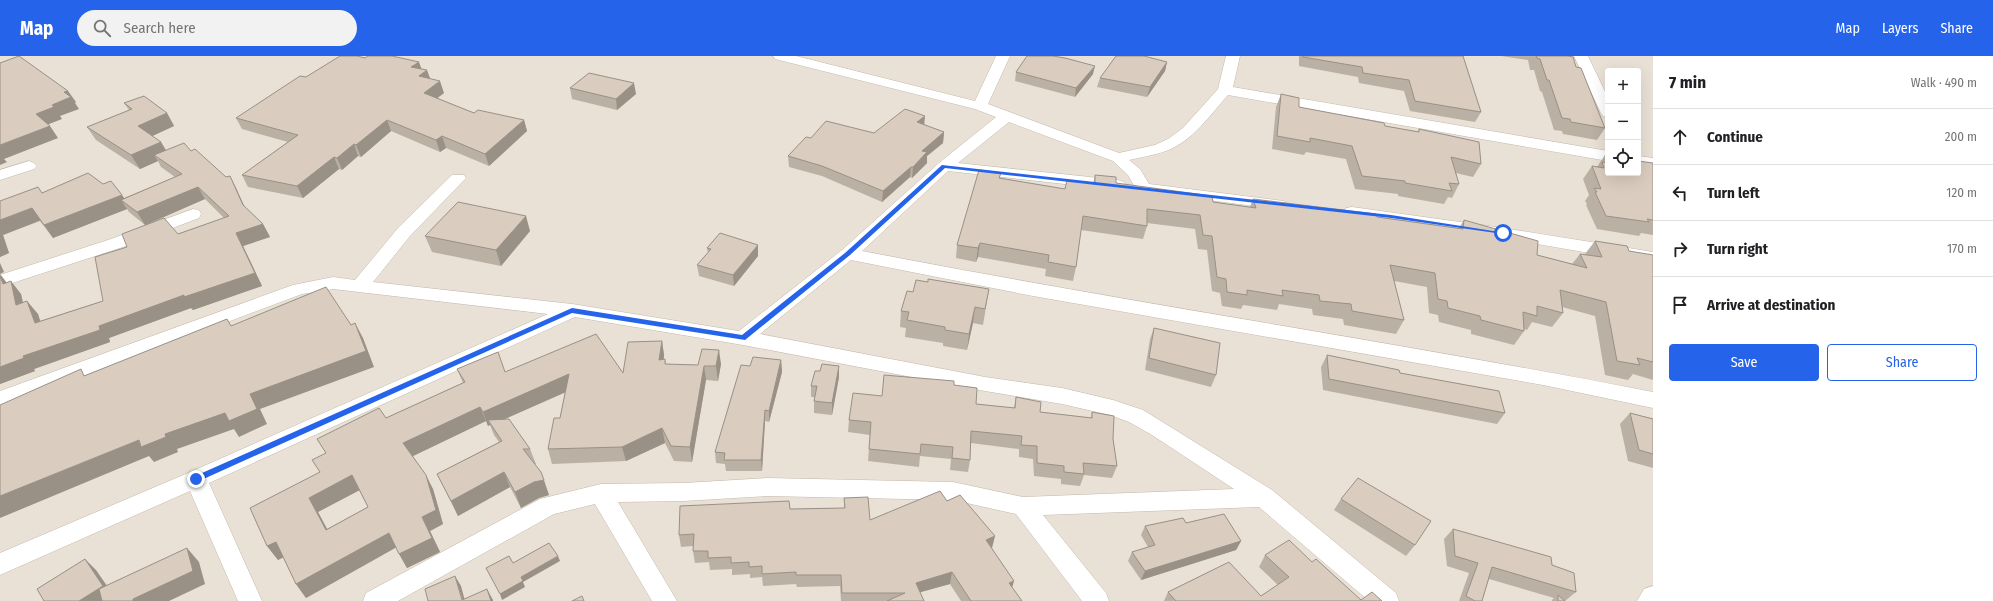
<!DOCTYPE html>
<meta charset="utf-8">
<style>
:root{--surface:#fff;--page:#f2f2f2;--text:#202124;--muted:#757577;--line:#e0e0e0;--accent:#2563eb}
body{margin:0;font-family:"Fira Sans Condensed",sans-serif;background:var(--page);color:var(--text)}
.controls{position:absolute;right:12px;top:12px;display:grid;overflow:hidden;border-radius:4px;box-shadow:0 4px 16px #0002}
.controls button{width:36px;height:36px;display:grid;place-items:center;padding:0;border:0;border-bottom:1px solid var(--line);background:var(--surface);color:var(--text);font:20px sans-serif}
.stop{position:absolute;width:12px;height:12px;margin:-9px;border:3px solid #2563eb;border-radius:50%;background:#fff}
.stop.end{background:#2563eb;border-color:#fff;box-shadow:0 1px 4px #0008}
.list{margin:0;padding:0;list-style:none}
h2{display:flex;justify-content:space-between;align-items:center;height:52px;margin:0;padding:0 16px;font-size:17px}
h2 small{font-size:13px;font-weight:400;color:var(--muted)}
.list li{display:grid;grid-template-columns:26px 1fr auto;gap:12px;align-items:center;box-sizing:border-box;height:56px;padding:0 16px;border-top:1px solid var(--line)}
.list b{display:block;font-size:15px;white-space:nowrap}
.list em{font-size:13px;font-style:normal;color:var(--muted)}
.actions{display:flex;gap:8px;padding:12px 16px}
.actions a{flex:1;padding:9px 0;border:1px solid var(--accent);border-radius:4px;text-align:center;font-size:14px;color:var(--accent)}
.actions .main{background:var(--accent);color:#fff}
.icon{flex:none;width:22px;height:22px;fill:none;stroke:currentColor;stroke-width:2;stroke-linecap:round;stroke-linejoin:round}
.map{position:relative;flex:none;width:1653px;height:545px;overflow:hidden}
header{display:flex;align-items:center;gap:24px;box-sizing:border-box;height:56px;padding:0 20px;background:var(--accent);color:#fff}
header strong{font-size:19px}
nav{display:flex;gap:22px;margin-inline-start:auto;font-size:14px}
.search{width:280px;height:36px;background:var(--page);display:flex;align-items:center;gap:10px;box-sizing:border-box;padding:0 14px;border-radius:22px;color:var(--muted);font-size:15px}
main{display:flex}
aside{flex:1;background:var(--surface)}
.map>svg:first-child{display:block}
</style>
<header>
<strong>Map</strong>
<div class="search"><svg class="icon" aria-label="search" viewBox="0 0 24 24"><circle cx="10" cy="10" r="6"/><path d="M15 15l6 6"/></svg>Search here</div>
<nav><a>Map</a><a>Layers</a><a>Share</a></nav>
</header>
<main>
<div class="map">
<svg width="1653" height="545" viewBox="0 0 1653 545">
<rect width="100%" height="100%" fill="#f4efe7"/>
<path fill="#e9e1d5" fill-rule="evenodd" d="M0,0H1653V545H0ZM1608,15H1638V117H1608Z"/>
<g fill="none" stroke-linecap="round" stroke-linejoin="round">
<g stroke="#c4b9ac" stroke-width="1">
<path id="minor" d="M773,0H796L975,45L996,0H1010L988,48L1119,97L1155,89L1168,83L1183,72L1218,33L1226,0H1240L1233,31L1608,95V105L1228,39C1210,59 1193,85 1166,95C1155,99 1141,101 1129,104L1140,113L1149,128L1284,145L1286,148L1284,151L1278,153L1137,135L1128,119L1113,105L1009,66L958,107L1118,124L1124,126L1126,129L1124,132L1118,134L948,115L862,195C1125,246 1390,285 1653,336V352L1543,329L1033,240L851,204L760,278L985,321L1062,332L1113,344L1143,354L1272,434L1396,537L1399,545H1369L1259,451L1043,459L1106,537L1109,545H1082L1016,458L953,444L767,440L684,445L618,446L677,545H652L595,448L554,458L398,545H363L366,537L540,443L601,428L684,427L767,422L953,426L1023,441L1234,433L1152,379L1129,366L1110,359L1062,348L985,335L743,289L575,261L209,427L262,545H238L190,435L0,519V497L188,417L548,258L333,233L302,238L0,351V335L293,229L333,221L355,224L398,172L452,119H464L466,122L410,180L373,226L572,248L739,275L842,194L939,107L996,61L975,53L775,3Z
M1574,0H1588L1608,42V61L1603,60L1601,57Z
M1638,100L1653,102V112L1638,110Z
M29,105L34,107L37,110L34,113L0,124V114Z
M1352,151L1503,172L1653,196V208L1503,182L1346,160L1344,156L1346,152Z
M193,153L199,154L201,158L199,162L123,191L0,231V219L111,183Z
M1653,530V545H1637L1644,533Z"/>
</g>
<use href="#minor" fill="#fff" fill-rule="evenodd"/>
</g>
<path fill="#bbb0a4" fill-rule="evenodd" d="M1299,0H1463L1481,56L1475,66L1410,55L1404,35L1359,27L1358,21L1299,10Z
M1501,0H1568L1576,11L1605,72L1597,84L1563,78L1562,75L1554,74L1542,36L1540,35L1534,14H1530L1528,4Z
M1167,6L1165,15L1147,41L1097,31L1100,22Z
M421,13L430,23L444,37L437,42L474,57L524,64L527,75L489,110L446,92L440,96L391,75L361,101L358,100L342,114L339,113L303,142L248,131L242,119L288,86L242,73L236,62L306,21Z
M1016,16L1093,18L1075,41L1015,25Z
M570,32L636,38L617,54L572,43Z
M1281,38L1299,51L1385,70L1418,76L1419,73L1481,108L1473,121L1456,117L1459,128L1452,142L1448,141L1444,148L1398,140V138L1355,133L1346,103L1306,96L1304,99L1272,93L1276,51Z
M124,47L167,57L174,70L152,80L161,86L166,94L191,95L226,121L230,120L236,132L245,151L263,168L270,181L243,190L262,230L193,254L191,252L109,282L110,286L34,313L35,315L0,328V218L7,227L21,238L23,246L38,258L40,265L103,245L127,191L145,169L129,156L127,153L53,182L40,165L3,179L9,197L0,201V145L42,137L103,128L122,139L124,142L175,121L161,111L158,105L140,113L96,84L87,71L129,54ZM205,143L224,162L178,178L146,169Z
M924,69L944,76L943,87L927,100V107L912,122L910,121L882,146L822,120L789,111L788,100L811,82L874,77Z
M1605,99L1608,100V117L1653,107V179L1641,177L1639,180L1597,173L1586,149L1587,148L1585,145L1589,139L1583,123L1592,110L1597,111Z
M1095,119L1116,127L1213,146L1250,151L1253,143L1459,172L1464,164L1537,199L1572,208L1580,198H1585L1595,185L1629,195L1653,199V324L1633,318L1628,324L1605,319L1595,260L1562,251L1563,257L1552,271L1532,266L1527,274L1524,273V275L1514,289L1471,278V274L1439,266L1438,259L1429,257L1427,231L1394,225L1404,264L1396,278L1344,269L1343,263L1313,259L1312,253L1279,248L1277,254L1243,249L1241,253L1222,250L1220,237L1212,235L1207,194L1198,193L1195,173L1147,167V170L1143,183L1081,174L1076,211L1073,225L1045,220L1046,213L978,201L976,206L956,202L957,189L1000,122L1065,133L1067,124L1093,128Z
M530,175L501,210L432,196L425,180Z
M758,189V200L734,230L699,220L697,209L708,197L707,192Z
M928,226L989,233L983,269L973,267L967,294L943,290V287L905,281L906,272L900,271L901,255L913,236Z
M1154,272L1216,319L1211,331L1145,314L1150,283Z
M662,285L664,299V304L665,303L666,308L698,309L721,308L718,325L706,324L692,406L674,405L665,387L626,405L552,408L548,393L560,362L565,336L505,363L530,393L536,408H535L549,439L539,442L521,452L510,431L458,460L437,418L499,386L494,379L490,369L488,370L486,365L413,400L433,433L443,468L430,475L440,496L407,512L396,491L306,542L296,528L283,501L278,504L267,490L320,416L326,397L317,383L386,362L463,327L457,313L505,316L623,317ZM359,434L368,451L327,473L318,456Z
M1327,299L1400,317L1505,357L1497,368L1323,334L1321,311Z
M781,304L782,316L769,366L765,365L762,415H726L725,408L716,407L715,396L750,310Z
M839,321L832,359L814,357V341H811V330Z
M954,329L976,348L1014,352L1016,341L1040,356L1091,362L1092,356L1113,383L1117,410L1112,422L1084,419L1080,430L1061,428V423L1034,420L1033,403L1019,401V393L971,387L970,404L968,416L950,414L951,403L920,400L919,411L868,405L870,379L848,376L849,364L882,340Z
M1630,357L1653,363V412L1628,405L1620,368Z
M844,442L870,464L947,445L992,492L1012,532L1022,545H961L950,528L920,536L924,545H841L840,530L797,531L796,528L763,530L762,521L750,522V518L732,519V513L710,514L709,506L695,507L693,495V490L681,491L679,479L790,453L844,452Z
M1341,443L1415,489L1406,500L1334,454Z
M1186,467L1241,485L1236,494L1141,524L1128,505L1132,496L1148,491L1141,479L1145,470Z
M1453,473L1552,509L1576,536L1565,545H1552V544L1554,542L1489,523L1482,545H1459L1469,517L1447,510L1444,483Z
M1265,499L1312,506L1361,544L1382,545H1164L1168,536L1261,540L1278,529L1259,511Z"/>
<path fill="#999086" d="M419,6L423,17L411,11Z
M1167,6L1165,15L1147,41L1150,31Z
M1095,10L1093,18L1075,41L1076,32Z
M427,14L431,25L419,20Z
M440,25L444,37L428,49L424,37Z
M634,27L636,38L617,54L616,43Z
M68,35L76,46L75,47L79,53L60,60L62,63L44,70L36,58L52,49L64,36Z
M167,57L174,70L146,83L138,70Z
M925,60L924,71L917,66Z
M387,64L391,75L361,101L356,89Z
M524,64L527,75L489,110L485,98Z
M50,70L58,82L4,103L7,106L0,109V89Z
M944,76L943,87L927,100V107L912,122L913,111L922,95Z
M442,80L446,92L440,96L436,84Z
M161,86L169,100L154,99L158,105L140,113L131,99Z
M354,88L358,100L342,114L337,102Z
M334,101L339,113L303,142L297,130Z
M911,111L910,121L882,146L883,135Z
M230,120L236,132L249,162L243,149Z
M198,131L205,143L145,169L137,156Z
M122,139L129,150L121,144L127,153L53,182L44,169Z
M32,152L41,164L3,179L9,197L0,201V164Z
M526,160L530,175L501,210L496,194Z
M263,168L270,181L243,190L262,230L193,254L191,252L109,282L110,286L34,313L35,315L0,328V311L23,300L99,270L236,177Z
M980,187L978,201L976,206L978,192Z
M758,189V200L734,230L733,219Z
M0,207L4,216L0,218Z
M0,218L9,230L3,228Z
M11,225L21,238L26,262L16,249Z
M27,245L38,258L45,280L35,267Z
M975,251L973,267L967,294L969,278Z
M355,267L363,282L374,311L260,353L267,368L239,381L234,373L177,393L178,396L154,406L149,400L0,462V440L139,384L165,378L250,338Z
M662,285L664,299L662,319L659,304Z
M719,294L721,308L718,325L716,310Z
M781,304L782,316L769,366V355Z
M704,310L706,324L692,406L690,391Z
M839,310V321L832,359V347Z
M569,318L573,333L491,369L488,364L490,369L488,370L483,356Z
M480,351L486,365L411,401L403,387Z
M765,354V365L762,415L761,404Z
M662,372L665,387L626,405L622,391Z
M504,416L510,431L458,460L451,445Z
M352,419L360,434L318,456L335,488L326,474L309,442Z
M426,419L433,433L443,468L430,475L440,496L407,512L399,498L422,461Z
M544,424L549,439L539,442L521,452L515,436L534,426Z
M389,477L397,491L306,542L296,528Z
M995,480L992,492L986,484Z
M1241,485L1236,494L1141,524L1145,515Z
M276,486L286,500L278,504L267,490Z
M187,492L199,506L205,528L169,545H133V543Z
M558,500L560,505L523,526L525,531L502,544L500,538L521,521Z
M85,503L96,514L114,540L107,545H79Z
M952,516L950,528L914,538L916,527Z
M455,520L461,530L465,545H463Z
M1014,525L1011,536L1009,527Z
M487,533L493,544V545H491Z"/>
<path fill="#dacdbf" stroke="#999086" fill-rule="evenodd" d="M19,0L68,35L64,36L71,41L52,49L54,51L36,58L50,70L0,89V7Z
M340,0H357L365,2L368,0H392L419,6L411,11L427,14L419,20L440,25L424,37L474,57L478,54L524,64L485,98L442,80L436,84L387,64L356,89L354,88L337,102L334,101L297,130L242,119L298,79L236,62L300,20L306,21Z
M1027,0H1053L1065,2L1095,10L1076,32L1016,16Z
M1116,0H1144L1167,6L1150,31L1100,22Z
M1303,0H1463L1481,56L1415,45L1409,24L1363,17L1362,11L1303,1Z
M1536,0H1568L1573,1L1576,11L1581,12L1605,72L1571,66L1570,63L1562,62L1549,24H1547L1540,3L1537,2Z
M589,17L634,27L616,43L570,32Z
M1281,38L1299,42V51L1384,67L1385,70L1419,76V73L1479,86L1481,108L1451,101L1459,128L1449,127L1452,135L1405,127V125L1362,120L1352,90L1310,82V86L1277,80Z
M144,40L167,57L138,70L161,86L131,99L87,71L132,53L124,47Z
M905,53L925,60L917,66L944,76L922,95L927,96L913,111H911L883,135L822,110L788,100L806,81L811,82L826,65L874,77Z
M184,87L191,95L195,93L226,121L230,120L243,149L263,168L236,177L255,217L184,241V239L99,270L100,274L23,300L24,302L0,311V220L3,228L11,225L16,249L27,245L35,267L103,245L95,201L127,191L122,178L164,162L178,178L229,160L198,131L137,156L121,144L182,118L154,99Z
M1605,99L1608,100V106Z
M1638,105L1653,107V164L1647,163L1649,166L1606,160L1595,136H1597L1594,132L1601,133L1592,110L1604,112L1602,106L1608,107V117H1638Z
M979,114L1001,117L999,122L1065,133L1067,124L1095,128V119L1116,121V127L1212,140L1213,146L1256,152L1253,143L1376,158L1377,161L1463,173L1464,164L1538,185L1537,199L1587,212L1580,198L1602,201L1595,185L1627,190L1629,195L1653,199V306L1637,302L1640,309L1617,305L1606,246L1560,234L1563,257L1537,250V260L1523,256L1524,275L1481,264L1480,260L1448,252L1447,245L1438,243L1435,217L1390,209L1404,264L1352,255L1351,248L1320,245L1319,239L1282,234L1283,240L1247,234V239L1227,236L1226,223L1217,221L1212,180L1203,179L1200,159L1147,153V170L1083,160L1076,211L1048,206L1049,199L980,187L978,192L957,189Z
M88,117L103,128L111,125L122,139L44,169L32,152L0,164V145L38,131L42,137Z
M458,146L526,160L496,194L425,180Z
M720,177L758,189L733,219L697,209L711,193L707,192Z
M928,223L989,233L985,253L975,251L969,278L945,274V271L907,264L909,256L901,255L907,235L913,236L916,224L928,226Z
M326,231L351,269L355,267L366,295L250,338L257,353L229,365L225,357L165,378L166,381L141,391L139,384L0,440V349L81,313L84,320L227,263L231,270Z
M1154,272L1220,287L1216,319L1149,302Z
M596,278L623,317L628,286L662,285L659,304L665,303V308L698,309L702,293L719,294L716,310H704L690,391L671,390L662,372L622,391L548,393L554,362H560L569,318L483,356L480,351L403,387L426,419L436,454L422,461L432,482L399,498L389,477L296,528L276,486L267,490L250,452L320,416L312,404L326,397L317,383L379,352L386,362L465,326L457,313L498,296L505,316ZM352,419L368,451L326,474L309,442Z
M1327,299L1399,314L1400,317L1499,335L1505,357L1329,323Z
M753,301L781,304L769,355L765,354L761,404H724L725,397L715,396L741,309L750,310Z
M822,308L839,310L832,347L814,345L817,330H811L815,315H820Z
M884,319L954,325V329L977,332L976,348L1015,352L1016,341L1041,346L1040,356L1092,362V356L1114,360L1113,383L1117,410L1083,407L1084,418L1064,416V410L1037,407V390L1021,389L1022,380L971,375L970,404L952,402L953,391L921,388L920,398L869,393L871,366L849,364L853,337L882,340Z
M1630,357L1653,363V398L1639,394Z
M509,363L530,393H523L541,416L544,424L534,426L515,436L504,416L451,445L437,418L502,385L488,364Z
M1358,422L1431,465L1415,489L1341,443Z
M940,435L947,445L960,439L995,480L986,484L1014,525L1009,527L1022,545H971L952,516L916,527L924,545H887L905,537H842L841,519H796V516L762,518V510L749,511V506L731,507V501L708,502V495H693L694,478L679,479L680,450L789,445L790,453L845,452L844,442L868,441L870,464Z
M1224,458L1241,485L1145,515L1132,496L1155,489L1145,470L1183,462L1186,467Z
M1453,473L1551,501L1552,509L1574,517L1576,536L1492,511L1482,545H1475L1466,540L1478,507L1455,500Z
M1289,484L1312,506L1316,503L1361,544L1372,536L1382,545H1176L1168,536L1229,506L1261,540L1289,521L1265,499Z
M549,487L558,500L521,521L523,525L500,538L486,512L509,500L513,507Z
M187,492L193,515L133,543V545H102L99,533Z
M85,503L103,530L79,545H44L37,533Z
M455,520L462,544L487,533L491,545H428L425,533Z
M1558,539L1565,545H1558Z
M582,540L584,545H572Z"/>
<path fill="#2563eb" d="M942,109L1391,159L1506,177L1503,178L1391,162L945,112L850,199L745,284L572,257L199,425H193L192,423L193,421L572,252L742,279L845,197Z"/>
</svg>
<div class="controls">
<button>+</button>
<button>−</button>
<button><svg class="icon" aria-label="locate" viewBox="0 0 24 24"><circle cx="12" cy="12" r="6"/><path d="M12 2v4M12 18v4M2 12h4M18 12h4"/></svg></button>
</div>
<div class="stop" style="left:1503px;top:177px"></div>
<div class="stop end" style="left:196px;top:423px"></div>
</div>
<aside>
<h2>7 min<small>Walk · 490 m</small></h2>
<ul class="list">
<li><svg class="icon" aria-label="ahead" viewBox="0 0 24 24"><path d="M12 20V5M6 11l6-6 6 6"/></svg><div><b>Continue</b></div><em>200 m</em></li>
<li><svg class="icon" aria-label="left" viewBox="0 0 24 24"><path d="M17 20v-9H6M10 6l-5 5 5 5"/></svg><div><b>Turn left</b></div><em>120 m</em></li>
<li><svg class="icon" aria-label="right" viewBox="0 0 24 24"><path d="M7 20v-9h11M14 6l5 5-5 5"/></svg><div><b>Turn right</b></div><em>170 m</em></li>
<li><svg class="icon" aria-label="arrive" viewBox="0 0 24 24"><path d="M6 21V4h12l-3 4 3 4H6"/></svg><div><b>Arrive at destination</b></div></li>
</ul>
<div class="actions"><a class="main">Save</a><a>Share</a></div>
</aside>
</main>
